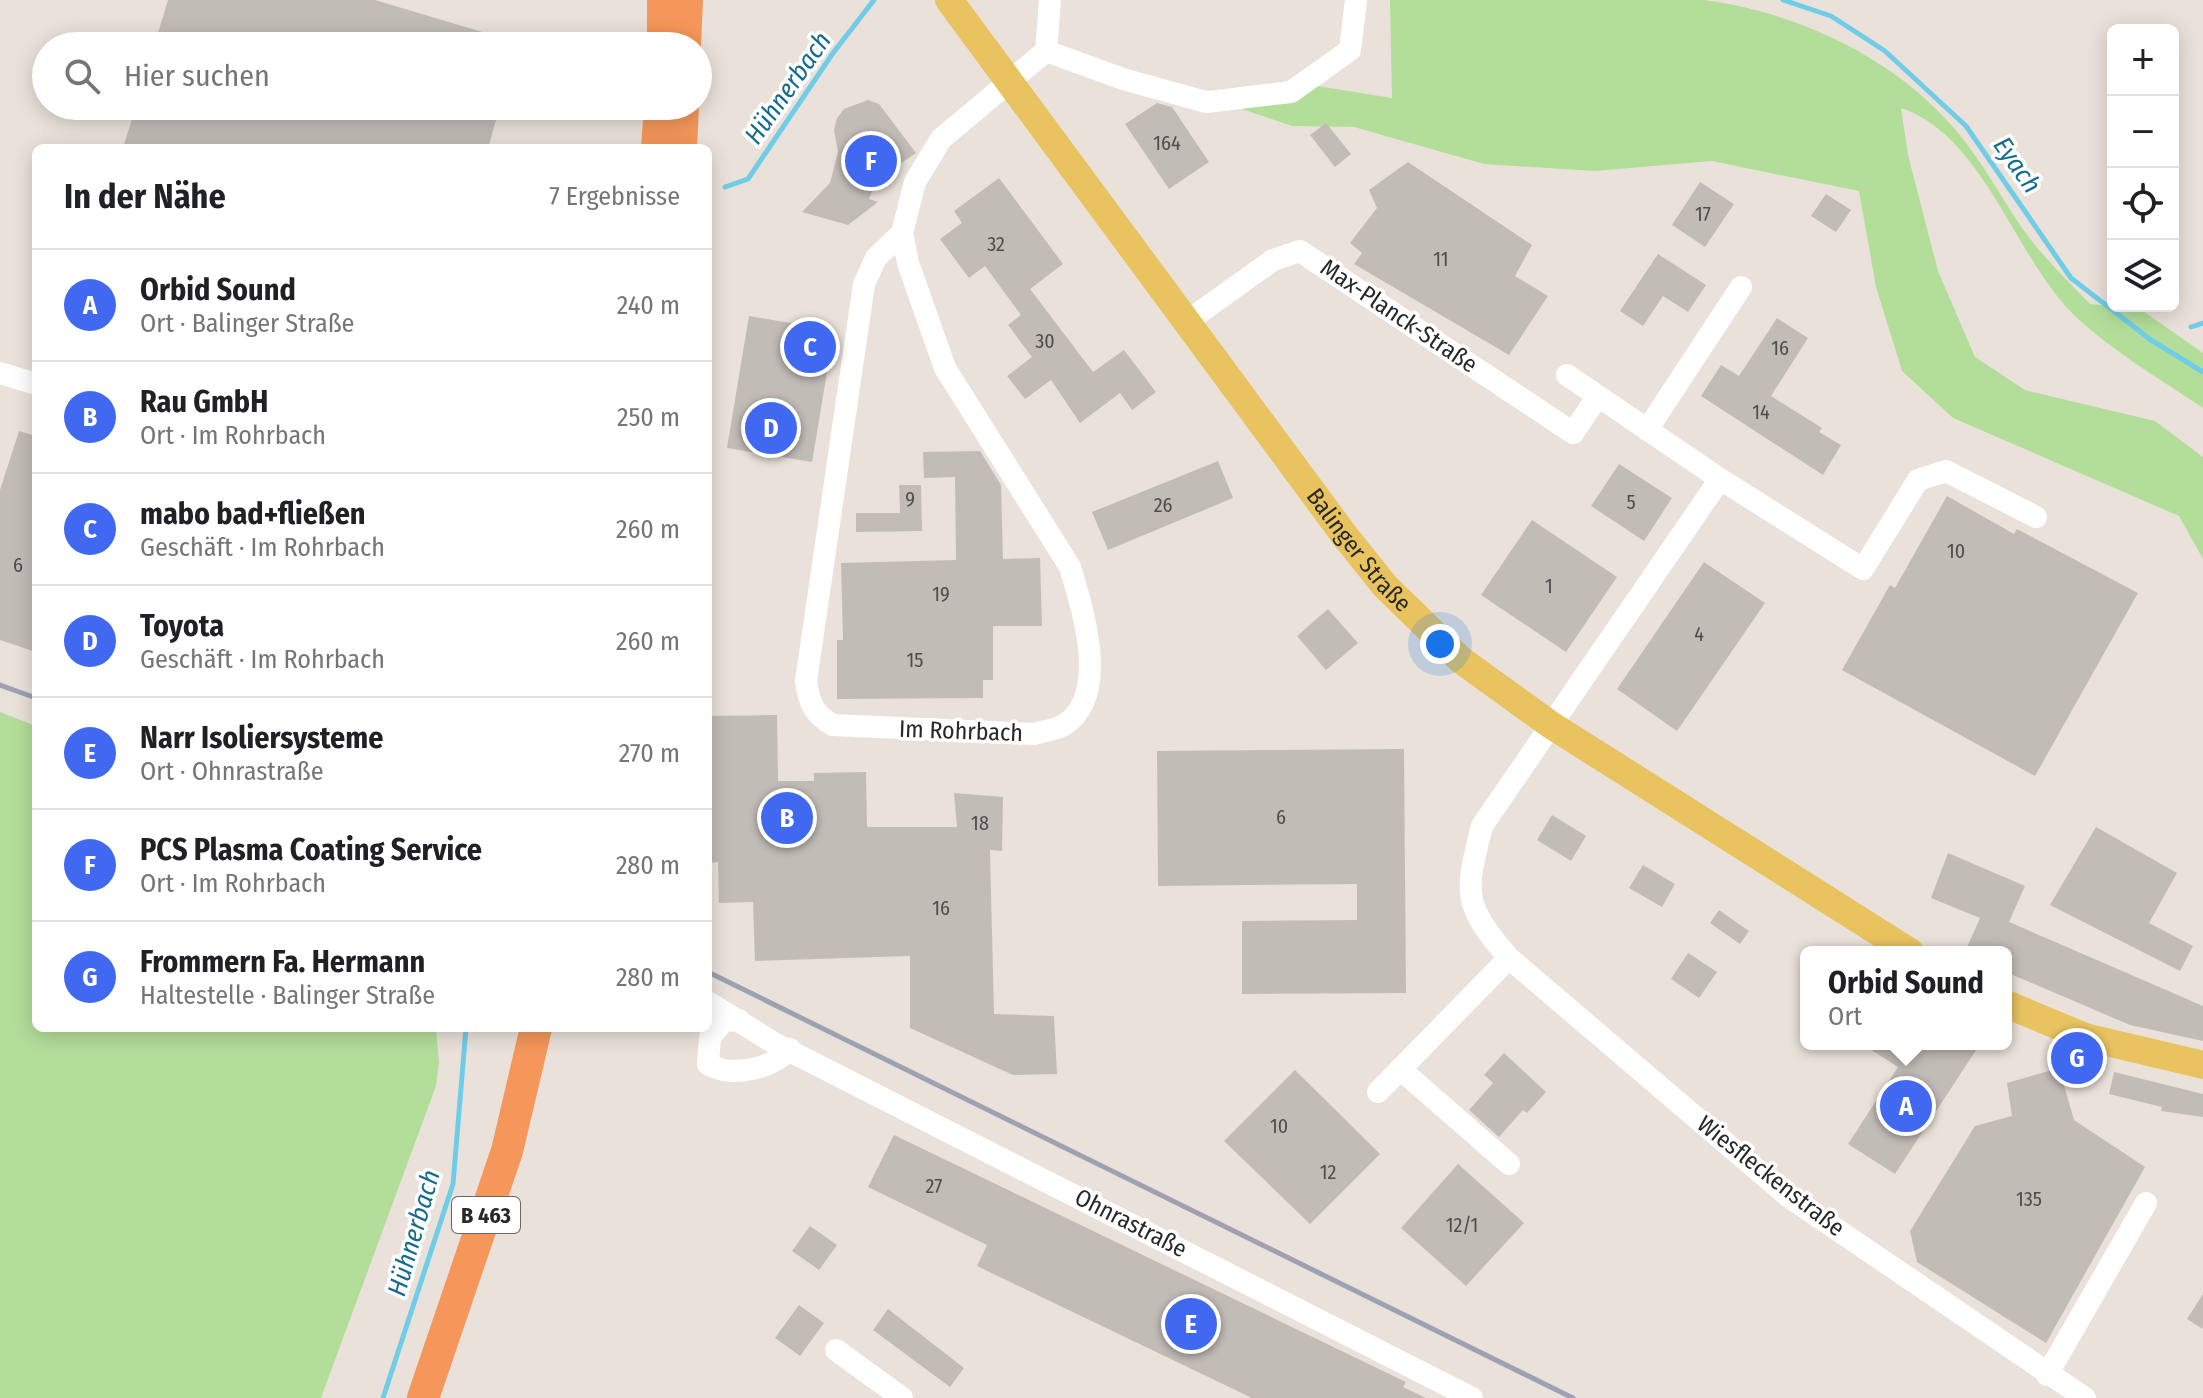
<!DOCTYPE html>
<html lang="de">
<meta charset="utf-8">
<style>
:root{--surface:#fff;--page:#f6f6f6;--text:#202124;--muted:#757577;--line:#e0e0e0;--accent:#4168f0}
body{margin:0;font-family:"Fira Sans Condensed",sans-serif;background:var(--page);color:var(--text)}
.controls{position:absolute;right:24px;top:24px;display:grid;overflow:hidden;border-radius:12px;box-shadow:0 4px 20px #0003}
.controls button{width:72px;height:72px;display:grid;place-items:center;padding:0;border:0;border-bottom:2px solid var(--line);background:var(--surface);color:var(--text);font:40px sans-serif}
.you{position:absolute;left:1440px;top:644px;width:28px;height:28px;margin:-20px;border:6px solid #fff;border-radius:50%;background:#1a73e8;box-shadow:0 0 0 12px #1a73e833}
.badge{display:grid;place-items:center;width:52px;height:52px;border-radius:50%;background:var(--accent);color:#fff;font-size:26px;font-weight:700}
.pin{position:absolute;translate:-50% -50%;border:4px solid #fff;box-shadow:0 2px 8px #0006}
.popup{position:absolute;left:1800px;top:946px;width:212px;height:104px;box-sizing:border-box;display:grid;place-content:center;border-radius:12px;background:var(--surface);filter:drop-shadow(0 2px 6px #0005);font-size:26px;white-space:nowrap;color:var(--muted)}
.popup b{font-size:30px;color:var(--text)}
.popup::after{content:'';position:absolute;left:50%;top:100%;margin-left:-16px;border:16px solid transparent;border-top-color:var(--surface)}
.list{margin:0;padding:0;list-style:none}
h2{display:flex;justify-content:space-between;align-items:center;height:104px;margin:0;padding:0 32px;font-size:34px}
h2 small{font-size:26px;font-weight:400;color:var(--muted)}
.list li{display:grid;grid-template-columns:52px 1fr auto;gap:24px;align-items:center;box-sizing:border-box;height:112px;padding:0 32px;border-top:2px solid var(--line)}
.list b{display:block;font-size:30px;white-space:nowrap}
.list p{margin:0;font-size:26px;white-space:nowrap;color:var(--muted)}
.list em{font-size:26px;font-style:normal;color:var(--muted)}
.icon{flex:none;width:44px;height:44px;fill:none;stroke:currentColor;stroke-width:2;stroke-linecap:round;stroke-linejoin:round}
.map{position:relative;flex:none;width:2203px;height:1398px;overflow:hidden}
.search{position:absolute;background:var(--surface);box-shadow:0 4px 20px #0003;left:32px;top:32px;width:680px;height:88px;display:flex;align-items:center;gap:20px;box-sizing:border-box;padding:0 28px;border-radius:44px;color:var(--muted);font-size:30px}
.panel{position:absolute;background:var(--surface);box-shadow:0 4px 20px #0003;left:32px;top:144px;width:680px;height:888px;border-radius:12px}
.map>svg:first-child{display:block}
</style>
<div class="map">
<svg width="2203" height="1398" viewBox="0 0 2203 1398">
<rect width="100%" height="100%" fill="#eae2da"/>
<path fill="#b3de99" d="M1390,0H1705C1801,13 1902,61 1963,139C1987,169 2005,205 2028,236C2046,260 2069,282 2090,304L2140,309L2203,353V408C2160,379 2112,351 2074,315C2014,256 1984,136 1901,108L1908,155L1938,271L1975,357L2025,390L2155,421L2203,457V559L2179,516L1953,418L1902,371L1876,287L1859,191L1712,161L1595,171L1484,164L1354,127L1292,126L1242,109L1208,90L1293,82L1392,98Z
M0,712L36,726V1028H436L439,1062L436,1086L321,1398H0Z"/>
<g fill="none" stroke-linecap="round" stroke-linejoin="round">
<path stroke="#71cde7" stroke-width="5" d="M1783,0L1831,16L1885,51L1966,126L2071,278L2151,340L2203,372
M725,187L748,179L833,53L874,0
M2191,327L2203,323
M383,1398L453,1184L466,1028"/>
</g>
<path fill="#c2bcb7" d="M168,0H375L516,42L515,46H154Z
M868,100L879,104L916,153L876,181L869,199L878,202L848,225L802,212L830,183L838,152L834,130L837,118L844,109Z
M1157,103L1172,107L1209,162L1169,189L1125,124Z
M136,106H500L488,148H123Z
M1326,123L1351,154L1335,167L1310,135Z
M1408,162L1532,245L1515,276L1548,296L1509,355L1354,264L1362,253L1350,243L1377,208L1369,190Z
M999,178L1063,264L1030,289L1093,372L1124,350L1156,392L1132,410L1120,393L1080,423L1051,380L1025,399L1007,376L1032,357L1008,325L1021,315L985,266L969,278L940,239L962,223L954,211Z
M1700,182L1734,204L1705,247L1672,225Z
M1826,194L1851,210L1836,232L1811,216Z
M1658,254L1706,285L1688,312L1663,296L1643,326L1620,311Z
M749,316L834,330L812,462L727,448Z
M1777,318L1808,338L1771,396L1822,428L1819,432L1841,445L1823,475L1701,396L1721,365L1739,376Z
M19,431L36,436V652L0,640V490Z
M980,451L1001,485L1003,559L1040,558L1042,626H993V680H983V698L837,699V640H843L841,563L956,560L955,477L924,478L923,452Z
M1218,461L1233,498L1108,550L1092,512Z
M1619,464L1672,498L1644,541L1591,506Z
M899,485H921L922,531L856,532V513H900Z
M1947,496L2014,534L2017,529L2138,593L2035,776L1842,670L1890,585L1895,588Z
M1532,520L1617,577L1566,652L1481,595Z
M1704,562L1765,603L1677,731L1617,689Z
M1328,609L1358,643L1326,670L1297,636Z
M777,715L778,781H814V773L866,772L867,827H957L954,793L1003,797L1002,851L990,850L994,1014L1054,1016L1057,1074L1013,1075L910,1028V956L755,961L753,902L719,903L718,862L708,863V716Z
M1404,749L1406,993L1242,994V921L1357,920V884L1158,886L1157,751Z
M1552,815L1586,836L1571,861L1537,840Z
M2096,827L2177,873L2149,923L2193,946L2180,971L2050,905Z
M1948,853L2025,886L2009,922L2203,1006V1041L2130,1025L2006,972V952H1965L1980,918L1931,898Z
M1643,865L1675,884L1662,907L1629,888Z
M1719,910L1749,931L1740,944L1710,923Z
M1688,953L1717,972L1699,998L1671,979Z
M1862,1044H1980L1895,1174L1848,1144L1898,1067Z
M1504,1053L1546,1092L1527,1113L1523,1110L1499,1137L1469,1110L1493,1083L1484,1075Z
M2059,1068L2074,1120L2145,1167L2046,1343L1917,1262L1910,1231L1975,1126L2012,1116L2007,1083Z
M1295,1070L1380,1154L1310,1224L1224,1141Z
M2114,1072L2203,1094V1117L2161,1111L2162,1107L2109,1094Z
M894,1135L1406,1382L1403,1387L1426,1398H1252L977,1266L987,1245L868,1187Z
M1458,1164L1524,1223L1466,1286L1401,1228Z
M810,1226L837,1245L819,1270L792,1251Z
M2203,1294V1329L2187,1319Z
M799,1305L824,1323L800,1356L775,1338Z
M888,1309L964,1368L950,1387L873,1330Z"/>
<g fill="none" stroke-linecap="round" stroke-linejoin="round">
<path stroke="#fff" stroke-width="22" d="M1046,51L1123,79L1206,102L1291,92L1350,50L1356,0
M902,233L876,258L864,284L806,681C809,702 813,714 833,725L1034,734C1043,731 1056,730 1064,725C1111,695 1082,608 1070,567L945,368L908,263L902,233L915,182L941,139L1046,51L1050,0
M1185,323L1273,260L1300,251L1573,433L1598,396
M0,373L36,384
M1567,375L1720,479L1482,826C1465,893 1462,904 1509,958L1789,1197L2085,1398
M1647,430L1741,287
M1720,479L1863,569L1918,480L1946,471L2036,517
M708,1002L774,1043L1472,1398
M739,1020L724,1021L710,1037L708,1064C731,1078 772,1069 790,1049
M1400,1069L1509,1164
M1378,1092L1509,958
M836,1350L902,1398
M2047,1375L2146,1203"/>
<g stroke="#e8c360" stroke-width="28">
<path id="s1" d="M949,0L1345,536L1385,586L1461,660L1551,725L1910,952"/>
<path d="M2006,1004L2085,1037L2203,1065"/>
</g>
<path stroke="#f5975a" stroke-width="32" d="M663,46V0
M685,46L687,0
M657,148L660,106
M681,148L683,106
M423,1398L507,1151L536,1028"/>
<path stroke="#9da1b1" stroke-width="5" d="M0,685L36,698
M708,972L1573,1398"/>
</g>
<g text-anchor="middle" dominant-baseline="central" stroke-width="7" stroke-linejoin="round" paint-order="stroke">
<g font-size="20" fill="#4e4d4c">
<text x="1167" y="143">164</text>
<text x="1703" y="214">17</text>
<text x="996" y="244">32</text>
<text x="1441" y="259">11</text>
<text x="1045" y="341">30</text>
<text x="1780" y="348">16</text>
<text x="1761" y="412">14</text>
<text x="910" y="499">9</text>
<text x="1631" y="502">5</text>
<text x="1163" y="505">26</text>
<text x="1956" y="551">10</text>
<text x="18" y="565">6</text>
<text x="1549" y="586">1</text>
<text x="941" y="594">19</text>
<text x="1699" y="634">4</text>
<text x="915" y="660">15</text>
<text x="1281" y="817">6</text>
<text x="980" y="823">18</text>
<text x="941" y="908">16</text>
<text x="1279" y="1126">10</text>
<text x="1328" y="1172">12</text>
<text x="934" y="1186">27</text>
<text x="2029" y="1199">135</text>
<text x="1462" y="1225">12/1</text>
</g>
<rect fill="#fff" stroke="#686868" stroke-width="2" x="452" y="1197" width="68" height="36" rx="6"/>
<g font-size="22" font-weight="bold" fill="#282828">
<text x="486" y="1215">B 463</text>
</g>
<g font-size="24" fill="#282828" stroke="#fff">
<text transform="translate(1399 316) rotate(34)">Max-Planck-Straße</text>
<text stroke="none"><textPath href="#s1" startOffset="686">Balinger Straße</textPath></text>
<text transform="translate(961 731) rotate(2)">Im Rohrbach</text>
<text transform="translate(1771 1176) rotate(38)">Wiesfleckenstraße</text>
<text transform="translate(1131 1223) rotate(27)">Ohnrastraße</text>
</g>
<g font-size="26" font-style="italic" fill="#146a8f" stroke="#fff">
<text transform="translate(788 88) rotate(-55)">Hühnerbach</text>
<text transform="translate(2017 165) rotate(55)">Eyach</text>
<text transform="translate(414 1233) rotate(-74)">Hühnerbach</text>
</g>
</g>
</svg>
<div class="controls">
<button>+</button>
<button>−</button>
<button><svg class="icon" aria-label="locate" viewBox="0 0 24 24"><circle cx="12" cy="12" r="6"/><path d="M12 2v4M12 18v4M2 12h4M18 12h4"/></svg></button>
<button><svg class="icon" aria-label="layers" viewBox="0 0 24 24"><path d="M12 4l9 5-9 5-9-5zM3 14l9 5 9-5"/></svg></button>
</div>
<div class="you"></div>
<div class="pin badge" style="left:1906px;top:1106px">A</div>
<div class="popup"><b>Orbid Sound</b>Ort</div>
<div class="pin badge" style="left:787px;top:818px">B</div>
<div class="pin badge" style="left:810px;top:347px">C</div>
<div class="pin badge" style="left:771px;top:428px">D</div>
<div class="pin badge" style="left:1191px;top:1324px">E</div>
<div class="pin badge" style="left:871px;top:161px">F</div>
<div class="pin badge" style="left:2077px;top:1058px">G</div>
<div class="search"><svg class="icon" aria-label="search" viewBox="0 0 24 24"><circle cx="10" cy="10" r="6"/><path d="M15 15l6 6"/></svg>Hier suchen</div>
<section class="panel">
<h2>In der Nähe<small>7 Ergebnisse</small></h2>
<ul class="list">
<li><span class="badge">A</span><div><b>Orbid Sound</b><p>Ort · Balinger Straße</p></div><em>240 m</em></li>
<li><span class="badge">B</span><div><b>Rau GmbH</b><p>Ort · Im Rohrbach</p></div><em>250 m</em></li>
<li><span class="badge">C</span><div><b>mabo bad+fließen</b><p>Geschäft · Im Rohrbach</p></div><em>260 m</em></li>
<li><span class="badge">D</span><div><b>Toyota</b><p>Geschäft · Im Rohrbach</p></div><em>260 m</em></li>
<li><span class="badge">E</span><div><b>Narr Isoliersysteme</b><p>Ort · Ohnrastraße</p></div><em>270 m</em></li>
<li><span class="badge">F</span><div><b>PCS Plasma Coating Service</b><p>Ort · Im Rohrbach</p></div><em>280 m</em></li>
<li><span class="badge">G</span><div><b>Frommern Fa. Hermann</b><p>Haltestelle · Balinger Straße</p></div><em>280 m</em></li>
</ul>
</section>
</div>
